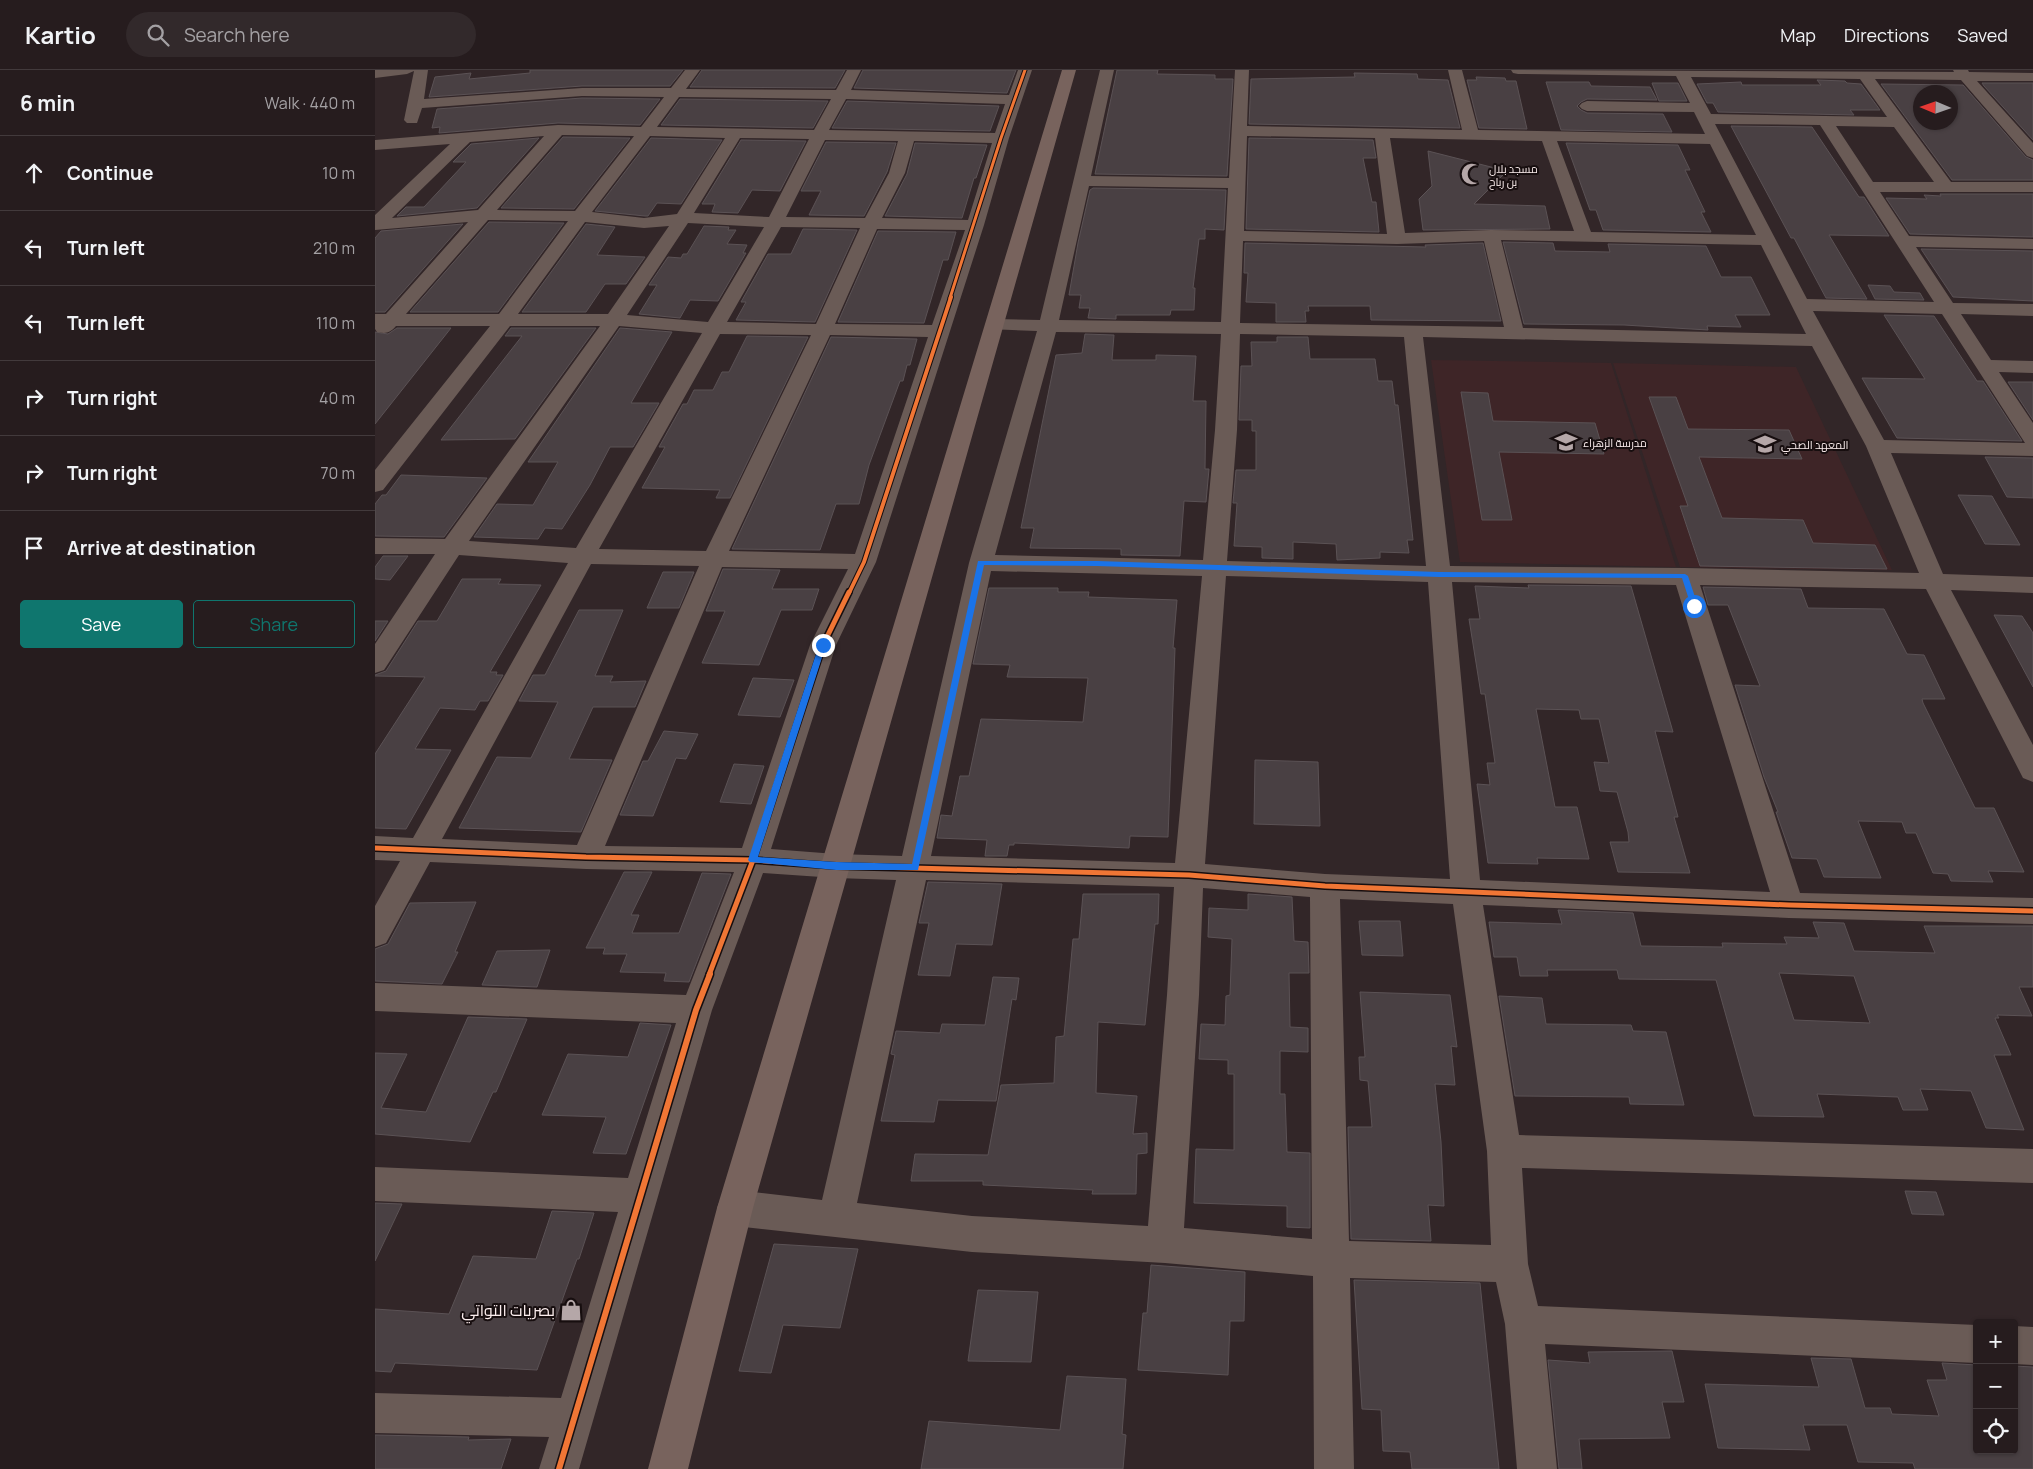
<!DOCTYPE html>
<meta charset="utf-8">
<style>
:root{--surface:#261c1e;--page:#32292b;--text:#f1f3f6;--muted:#a4a1a4;--line:#423a3c;--accent:#0f766e}
body{margin:0;font-family:Manrope,Cairo,sans-serif;background:var(--page);color:var(--text)}
.controls{position:absolute;right:15px;bottom:15px;display:grid;overflow:hidden;border-radius:5px;box-shadow:0 1px 4px #0004}
.controls button{width:45px;height:45px;display:grid;place-items:center;padding:0;border:0;border-bottom:1px solid var(--line);background:var(--surface);color:var(--text);font:25px sans-serif}
.compass{position:absolute;left:1538px;top:15px;width:45px;height:45px;border-radius:50%;background:var(--surface);box-shadow:0 1px 4px #0004;rotate:272deg}
.stop{position:absolute;width:15px;height:15px;margin:-11px;border:4px solid #1a73e8;border-radius:50%;background:#fff}
.stop.end{background:#1a73e8;border-color:#fff;box-shadow:0 1px 5px #0008}
.list{margin:0;padding:0;list-style:none}
h2{display:flex;justify-content:space-between;align-items:center;height:65px;margin:0;padding:0 20px;font-size:21px}
h2 small{font-size:16px;font-weight:400;color:var(--muted)}
.list li{display:grid;grid-template-columns:32px 1fr auto;gap:15px;align-items:center;box-sizing:border-box;height:75px;padding:0 20px;border-top:1px solid var(--line)}
.list b{display:block;font-size:19px;white-space:nowrap}
.list em{font-size:16px;font-style:normal;color:var(--muted)}
.actions{display:flex;gap:10px;padding:15px 20px}
.actions a{flex:1;padding:11px 0;border:1px solid var(--accent);border-radius:5px;text-align:center;font-size:18px;color:var(--accent)}
.actions .main{background:var(--accent);color:#fff}
.icon{flex:none;width:28px;height:28px;fill:none;stroke:currentColor;stroke-width:2;stroke-linecap:round;stroke-linejoin:round}
.map{position:relative;flex:none;width:1658px;height:1399px;overflow:hidden}
header{display:flex;align-items:center;gap:30px;box-sizing:border-box;height:70px;padding:0 25px;background:var(--surface);border-bottom:1px solid var(--line)}
header strong{font-size:24px}
nav{display:flex;gap:28px;margin-inline-start:auto;font-size:18px}
.search{width:350px;height:45px;background:var(--page);display:flex;align-items:center;gap:12px;box-sizing:border-box;padding:0 18px;border-radius:28px;color:var(--muted);font-size:19px}
main{display:flex}
aside{flex:1;background:var(--surface)}
.map>svg:first-child{display:block}
</style>
<header>
<strong>Kartio</strong>
<div class="search"><svg class="icon" aria-label="search" viewBox="0 0 24 24"><circle cx="10" cy="10" r="6"/><path d="M15 15l6 6"/></svg>Search here</div>
<nav><a>Map</a><a>Directions</a><a>Saved</a></nav>
</header>
<main>
<aside>
<h2>6 min<small>Walk · 440 m</small></h2>
<ul class="list">
<li><svg class="icon" aria-label="ahead" viewBox="0 0 24 24"><path d="M12 20V5M6 11l6-6 6 6"/></svg><div><b>Continue</b></div><em>10 m</em></li>
<li><svg class="icon" aria-label="left" viewBox="0 0 24 24"><path d="M17 20v-9H6M10 6l-5 5 5 5"/></svg><div><b>Turn left</b></div><em>210 m</em></li>
<li><svg class="icon" aria-label="left" viewBox="0 0 24 24"><path d="M17 20v-9H6M10 6l-5 5 5 5"/></svg><div><b>Turn left</b></div><em>110 m</em></li>
<li><svg class="icon" aria-label="right" viewBox="0 0 24 24"><path d="M7 20v-9h11M14 6l5 5-5 5"/></svg><div><b>Turn right</b></div><em>40 m</em></li>
<li><svg class="icon" aria-label="right" viewBox="0 0 24 24"><path d="M7 20v-9h11M14 6l5 5-5 5"/></svg><div><b>Turn right</b></div><em>70 m</em></li>
<li><svg class="icon" aria-label="arrive" viewBox="0 0 24 24"><path d="M6 21V4h12l-3 4 3 4H6"/></svg><div><b>Arrive at destination</b></div></li>
</ul>
<div class="actions"><a class="main">Save</a><a>Share</a></div>
</aside>
<div class="map">
<svg width="1658" height="1399" viewBox="0 0 1658 1399">
<rect width="100%" height="100%" fill="#322628"/>
<path fill="#3e2527" d="M1056,290L1236,293L1301,497L1085,492Z
M1238,293L1421,297L1517,500L1305,497Z"/>
<path fill="#494043" stroke="#5b5255" fill-rule="evenodd" d="M155,0H308L295,16H207L54,27L60,7L96,3L94,9L155,3Z
M327,0H470L460,18L315,17Z
M488,0H641L632,23L479,18Z
M742,0H783L782,4L840,5V9H858L852,106L720,104Z
M979,3L1042,4L1043,9L1073,10L1085,58L874,54L876,9L980,7Z
M1101,7L1130,8L1131,11H1141L1152,59L1104,58L1092,10H1102Z
M1442,10L1470,11L1472,13L1486,14L1505,40H1475L1479,45L1343,42L1338,33H1332L1322,14L1366,12L1367,15H1446Z
M1171,12H1214L1216,16L1275,17L1282,30L1212,29L1206,32L1202,36L1206,40L1212,43L1288,44L1297,62L1186,60Z
M1277,13H1303L1312,31H1284Z
M1607,13H1658V70L1609,16Z
M1506,14L1588,15L1651,87L1658,90V110H1577ZM1546,22H1576V52H1546Z
M207,28L285,29L265,55L183,53L64,63L65,57L57,58L62,39Z
M305,29L453,31L438,58L286,55Z
M472,31L624,36L615,61L457,58Z
M1356,56L1437,57L1484,127H1489L1514,166L1454,165L1492,229L1451,228L1419,168H1416Z
M188,67L255,68L199,139L126,138Z
M164,68L102,138L22,146L31,137H49L91,92H78L96,74Z
M276,68L347,70L306,134L282,133L273,146H270L220,141Z
M874,68L998,70L1001,88H988L997,132H1001L1004,162L871,159Z
M366,70L431,71L405,121L377,120L363,143L337,142L340,134H327Z
M451,72L521,73L512,102L489,146L434,145L446,121H426Z
M540,73L612,75L601,108H599L587,148L510,146L532,104Z
M1191,73L1303,75L1315,100H1310L1330,142H1326L1336,162L1228,160L1221,140H1215Z
M1053,81L1120,98L1117,102L1128,105L1099,134L1170,136L1175,159L1048,160L1044,129L1057,116Z
M718,118L851,120L849,160L830,159V169H824L818,218H820L819,240H796L795,245H741V249L713,248L715,238H704L706,225H694L703,173L715,120Z
M1565,124H1658V167L1535,164L1511,128L1552,129L1549,125L1566,126Z
M114,152L189,153L123,242H35Z
M88,154L10,242H0V168L6,161Z
M211,154L240,157L222,185L270,187L251,214H230L211,242H147Z
M329,156L354,157L353,160H361L352,174L372,175L368,183H371L343,231L315,230L305,248L264,244L282,215H274L293,187L306,188L308,184H312Z
M428,159L482,160L440,252L361,250L371,232H366L393,184H416Z
M503,161L581,162L573,190H568L549,253L463,252Z
M1128,172L1178,173L1180,181L1235,182L1233,174L1331,176L1346,207H1376L1395,245H1360L1366,257L1332,256L1333,260L1249,255L1149,254Z
M870,173L1051,177L1050,175L1108,173L1126,251L996,250L995,236H933L934,241H930L931,252H901V233L871,232L873,203H869Z
M1546,179L1658,181V231L1578,227Z
M1493,215L1515,216L1519,222L1545,223L1549,230L1500,229Z
M1509,245L1559,246L1602,311H1608L1647,371L1522,368L1487,308L1550,309Z
M22,258H76L0,354V262L13,264Z
M136,258H221L140,369L66,370L147,266H130Z
M245,258L297,262L256,333H284L258,377H235L215,415L187,459L170,458L163,469L99,467L122,434L158,435L183,392H153Z
M710,264L739,265L737,290H781V285L821,286L818,331H831L830,399H834L831,432L809,431L805,486L746,485V479L655,478L659,458H646L681,285L707,283Z
M372,266L433,267L355,428H341L345,420L267,418L290,377H284L308,334H312L319,320H338L347,302H354Z
M456,267L542,269L535,295H532L528,311H525L494,395L484,434H461L445,480L357,479Z
M902,267H933L935,289H1000L1003,311H1017L1020,335H1023L1038,470H1032L1034,483L1005,482V488L962,490L961,474L918,472V489L887,488V477L859,476L862,433H858L861,400H881V361H877V350H864L866,296H877L876,272H902Z
M1633,312H1658V350Z
M1086,322L1113,323L1118,351L1220,353L1229,384L1124,382L1137,450H1107Z
M1274,327H1301L1313,359L1414,360L1427,389L1324,387L1347,448L1428,450L1438,473L1500,475L1512,499L1325,496L1305,436H1313Z
M1610,387L1658,388V428L1632,427Z
M26,405L112,408L69,467L0,466V434L7,425H11Z
M1583,425L1617,426L1645,475L1610,474Z
M8,486H33L15,510L0,509V497Z
M348,499L405,500L397,519H444L437,540H406L384,595L327,593L350,541H331Z
M288,502H319L304,538H272Z
M87,509H126L123,514L166,515L115,602H122L121,605H128L113,631H105L100,640L65,638L40,679L76,680L31,759L0,758V684L50,607L0,606V605L11,601L43,551H62Z
M1153,515L1256,516L1298,662L1280,661L1303,747H1299L1315,803L1243,802L1235,772H1254L1253,762L1242,722L1225,721L1219,692L1234,693L1224,649H1206L1204,640L1161,639L1180,737H1202L1214,789L1162,788L1163,794L1113,793L1102,714L1115,715L1112,693H1120L1110,624H1106L1094,549H1105L1100,516L1154,518Z
M1328,517L1426,519L1433,538L1509,539L1532,584L1549,585L1570,629H1547L1548,633L1600,738H1619L1649,802L1613,801L1618,812L1576,811L1573,804L1558,803L1541,763H1531L1527,752L1483,751L1506,808L1449,807L1442,789L1417,788L1401,742H1403L1389,707L1360,615L1385,616L1353,535H1333Z
M614,518H683V522H714L713,527L802,530L798,578H800L793,767L755,766L754,778L639,773V775H634L632,786H610L612,770L562,768L566,745L577,746L585,706H594L606,649L708,652L713,608L632,607L635,595L598,594Z
M204,540H248L220,606H238L235,612L271,611L260,637H218L194,689L237,690L206,762L84,758L122,687L156,688L183,632L144,631L158,605H170Z
M1619,545L1647,546L1658,563V617Z
M0,551H13L0,571Z
M378,608L419,610L405,647L363,645Z
M289,661L323,664L311,689L301,688L278,746L245,745L268,691H273Z
M880,690L943,692L945,756L879,754Z
M359,694L389,696L376,734L345,732Z
M249,802H277L256,845H264L257,863H304L327,803L356,804L314,912L289,911L291,903L245,902L252,884H228L230,878H211Z
M553,812L627,814L617,875L581,874L575,906L543,905L554,853H544Z
M708,824H784L783,854H780L770,955L723,952L721,1023L762,1026L758,1064L772,1063V1083L762,1084L761,1124H717L718,1120L608,1115V1111H536L540,1084L613,1085L626,1015L679,1013L681,967L689,966L698,869H704Z
M873,824L917,827L919,871L933,872L934,903H914L915,957L933,958V982L905,981V1024H910L912,1082L935,1083V1158L912,1157V1136L819,1133L821,1079L859,1080V1004H853V990L824,989L826,954L850,955L851,926L855,925L857,869L833,867L834,838L873,840Z
M101,832L80,882H83L67,914L0,911V879L13,874L35,833Z
M1183,840L1258,843L1266,876L1348,877L1347,873L1412,874L1409,867L1444,868L1438,852L1469,853L1479,881L1560,883L1549,856H1658V917H1644L1657,946L1622,945L1624,948H1620L1636,985H1619L1649,1060L1611,1058L1596,1021L1545,1019L1553,1040H1528L1523,1027L1442,1024L1449,1047L1379,1046L1341,910L1244,909L1242,900H1172L1173,906H1145L1142,887H1119L1114,852L1187,854ZM1404,903L1479,906L1495,953L1419,950Z
M984,851H1025L1028,886L987,885Z
M175,880L162,917L107,915L122,881Z
M618,907L644,908L641,930L637,929L621,1031L563,1030L559,1052L506,1051L520,985L516,984L521,961L565,963L567,954L610,955Z
M985,922L1075,925L1082,977L1076,976L1080,1015L1060,1014L1066,1072L1069,1136L1053,1135L1056,1171L976,1169L973,1057H997L993,1011L985,1010L984,987H990Z
M1124,926L1167,928L1171,954L1256,955L1258,961L1291,962L1309,1035L1255,1034L1254,1027L1140,1026Z
M93,947L152,949L121,1022H118L95,1072L0,1064V983L32,984L6,1038L51,1042Z
M265,953L296,955L251,1084L218,1083L231,1047L167,1045L193,984L253,987Z
M1530,1121L1561,1122L1569,1145L1537,1144Z
M0,1133L27,1134L0,1191Z
M177,1141L219,1143L204,1189H202L162,1300L20,1293L16,1302L0,1301V1239L74,1244L98,1186L161,1189Z
M399,1174L483,1179L465,1258L408,1255L396,1303L364,1301Z
M776,1195L870,1202L869,1251H855L853,1305L763,1300L768,1243H772Z
M979,1210L1105,1213L1124,1399H1037L1035,1382L1008,1381L1006,1340L987,1339Z
M603,1220L663,1222L656,1292L593,1291Z
M1297,1281L1309,1332H1287L1295,1368L1204,1369L1207,1399H1184L1173,1290L1215,1293L1213,1282Z
M1436,1288L1476,1289L1490,1338H1515L1517,1344L1564,1346L1552,1310H1572L1567,1293L1602,1295V1380H1639V1296L1658,1297V1399H1540L1538,1393L1483,1392L1472,1355H1428L1435,1380L1343,1378L1330,1314L1444,1317Z
M692,1306L751,1309L747,1364L751,1365L748,1399H546L554,1351L685,1360Z
M0,1365L94,1367L93,1370L136,1369L126,1399H0Z"/>
<g fill="none" stroke-linecap="round" stroke-linejoin="round">
<path fill="#6a5b56" fill-rule="evenodd" d="M0,0H53L49,29L207,18H296L310,0H325L311,19L461,20L472,0H486L476,20L634,25L643,0H657L634,68L609,155L501,492L461,575L396,779L461,784L527,786L594,493L662,261L613,259L610,255L613,251L620,249L665,250L725,0H739L716,106L854,108L860,0H874L872,56L1087,60L1073,0H1087L1103,60L1330,64L1319,42L1212,41L1207,39L1204,36L1207,33L1212,31L1315,33L1301,6L1143,4L1138,3L1136,0L1579,2L1578,0H1593L1594,2L1658,3V11H1602L1658,73V88L1652,86L1586,10L1500,9L1576,112H1658V122H1505L1534,166L1658,169V179L1541,177L1578,233L1658,234V246L1586,244L1616,290L1658,291V303L1624,302L1658,353V386L1516,383L1568,504L1658,507V523L1576,520L1658,675V712L1648,708L1551,519L1325,515L1425,823L1658,828V854L1414,848L1108,835L1144,1065L1658,1079V1113L1147,1098L1153,1194L1163,1236L1602,1255V1293L1170,1274L1182,1399H1142L1130,1254L1121,1212L975,1208L979,1399H939L938,1206L790,1193L597,1182L360,1156L347,1151L342,1138L347,1125L360,1120L447,1130L521,810L461,808L388,803L337,940L204,1399H164L174,1367L0,1363V1323L186,1328L243,1142L0,1131V1097L253,1108L301,953L0,941V913L311,925L359,802L211,799L55,792L11,873L0,877V836L25,791L0,790V766L38,768L193,493L84,485L9,600L0,603V574L60,484H0V468L70,469L225,256H135L8,420L0,422V400L115,256H21C15,263 11,264 2,262L0,259V244H11L93,152L0,160V145L75,74L0,80V70L183,55L266,57L289,27L207,26L47,38L42,53H32L29,50L39,1L32,4L0,8ZM1316,7L1485,9L1512,47L1336,44ZM304,27L456,29L439,60L282,57ZM471,29L630,34L620,63L454,60ZM1340,54L1445,55L1559,232L1432,229ZM1461,56L1519,57L1559,112H1498ZM187,65L259,66L200,141L122,140ZM169,66L103,140L17,148L95,72ZM275,66L350,68L302,144L269,148L217,142ZM872,66L1000,68L1012,164L869,161ZM365,68L434,69L394,147L319,143ZM1015,68L1167,71L1199,161L1116,160L1030,163ZM450,70L523,71L514,103L490,148L411,147ZM539,71L617,73L593,150L507,148L530,103ZM1182,71L1335,74L1381,165L1216,162ZM714,116L853,118L846,252L684,250ZM113,150L193,151L124,244H31ZM210,152L269,158L294,156L233,244H143ZM313,153L389,157L333,252L252,245ZM406,157L485,158L441,254L352,252ZM502,159L590,160L557,255L460,254ZM1126,170L1386,175L1431,264L1148,258ZM868,171L1022,174L1109,171L1129,257L865,253ZM1438,241L1567,244L1650,373L1509,370ZM244,256L327,263L201,478L94,471ZM681,262L846,264L840,360L828,490L620,485ZM345,264L436,265L331,481L224,479ZM865,264L1029,267L1051,496L852,491L862,360ZM455,265L553,267L480,484L354,481ZM1048,267L1437,276L1491,376L1544,503L1310,498L1075,496ZM216,494L324,496L202,775L67,769ZM347,497L473,499L435,575L367,778L230,776ZM616,501L827,506L800,793L556,786ZM851,506L1053,512L1075,809L950,804L830,794ZM1077,512L1301,515L1395,822L1105,810ZM551,810L799,817L792,925L773,1156L597,1146L482,1133ZM828,818L935,827L937,1169L809,1158L824,925ZM965,829L1078,834L1112,1081L1116,1175L974,1171Z
M1639,1256L1658,1257V1295L1639,1294Z"/>
<path fill="#78635d" fill-rule="evenodd" d="M687,0H701L378,1138L313,1399H273L342,1138Z"/>
<g stroke="#170e0f" stroke-width="5">
<path id="cycleway-far3" d="M575,228L626,68L650,0"/>
</g>
<g stroke="#170e0f" stroke-width="6">
<path id="cycleway-far2" d="M474,523L489,492L576,227"/>
</g>
<g stroke="#170e0f" stroke-width="8">
<path id="cycleway-far1" d="M0,778L211,787L378,790L461,796L814,805L950,816L1414,835L1658,841
M334,905L378,790L448,575L474,522"/>
</g>
<g stroke="#170e0f" stroke-width="9">
<path id="cycleway" d="M184,1399L321,940L335,904"/>
</g>
<use href="#cycleway-far3" stroke="#f07635" stroke-width="3"/>
<use href="#cycleway-far2" stroke="#f07635" stroke-width="4"/>
<use href="#cycleway-far1" stroke="#f07635" stroke-width="5"/>
<use href="#cycleway" stroke="#f07635" stroke-width="6"/>
</g>
<path fill="#1a73e8" d="M603,491H722L1064,502L1310,504L1313,506L1323,536L1319,538L1316,536L1307,508L1064,507L722,496L609,495L543,800H461L375,792L373,790L444,575L448,573L451,575L383,787L461,792L537,794Z"/>
<defs>
<g id="mosque-bare" transform="scale(1.725)"><path d="M3.5-4.9A6 6 0 1 0 3.5 4.9A5 5 0 1 1 3.5-4.9Z" fill="#b5a7a8" stroke="#170e0f" stroke-width="2.5" paint-order="stroke"/></g>
<g id="school-bare" transform="scale(1.725)"><path d="M0-5L7-2L0 1L-7-2ZM-4 1L0 2.5L4 1V4Q0 6-4 4Z" fill="#b5a7a8" stroke="#170e0f" stroke-width="2.5" paint-order="stroke"/></g>
<g id="shop-bare" transform="scale(1.725)"><path d="M-5-2.5h2.3a2.7 3.5 0 0 1 5.4 0H5L5.5 6h-11ZM-1.5-2.5h3a1.5 2.3 0 0 0-3 0Z" fill="#b5a7a8" stroke="#170e0f" stroke-width="2.5" paint-order="stroke"/></g>
</defs>
<g fill-rule="evenodd">
<use href="#mosque-bare" x="1097" y="104"/>
<use href="#school-bare" x="1191" y="372"/>
<use href="#school-bare" x="1390" y="374"/>
<use href="#shop-bare" x="196" y="1240"/>
</g>
<g text-anchor="middle" dominant-baseline="central" stroke-width="4" stroke-linejoin="round" paint-order="stroke">
<g font-size="11" fill="#fbeded" stroke="#170e0f" text-anchor="start">
<text x="1114" y="98">مسجد بلال<tspan x="1114" dy="13">بن رباح</tspan></text>
<text x="1208" y="372">مدرسة الزهراء</text>
<text x="1406" y="374">المعهد الصحي</text>
</g>
<g font-size="16" fill="#fbeded" stroke="#170e0f" text-anchor="end">
<text x="180" y="1240">بصريات التواتي</text>
</g>
</g>
</svg>
<div class="controls">
<button>+</button>
<button>−</button>
<button><svg class="icon" aria-label="locate" viewBox="0 0 24 24"><circle cx="12" cy="12" r="6"/><path d="M12 2v4M12 18v4M2 12h4M18 12h4"/></svg></button>
</div>
<svg class="compass" viewBox="-18 -18 36 36"><path d="M0-13l5 13h-10z" fill="#e53935"/><path d="M0 13l5-13h-10z" fill="#a4a1a4"/></svg>
<div class="stop" style="left:1319px;top:536px"></div>
<div class="stop end" style="left:448px;top:575px"></div>
</div>
</main>
